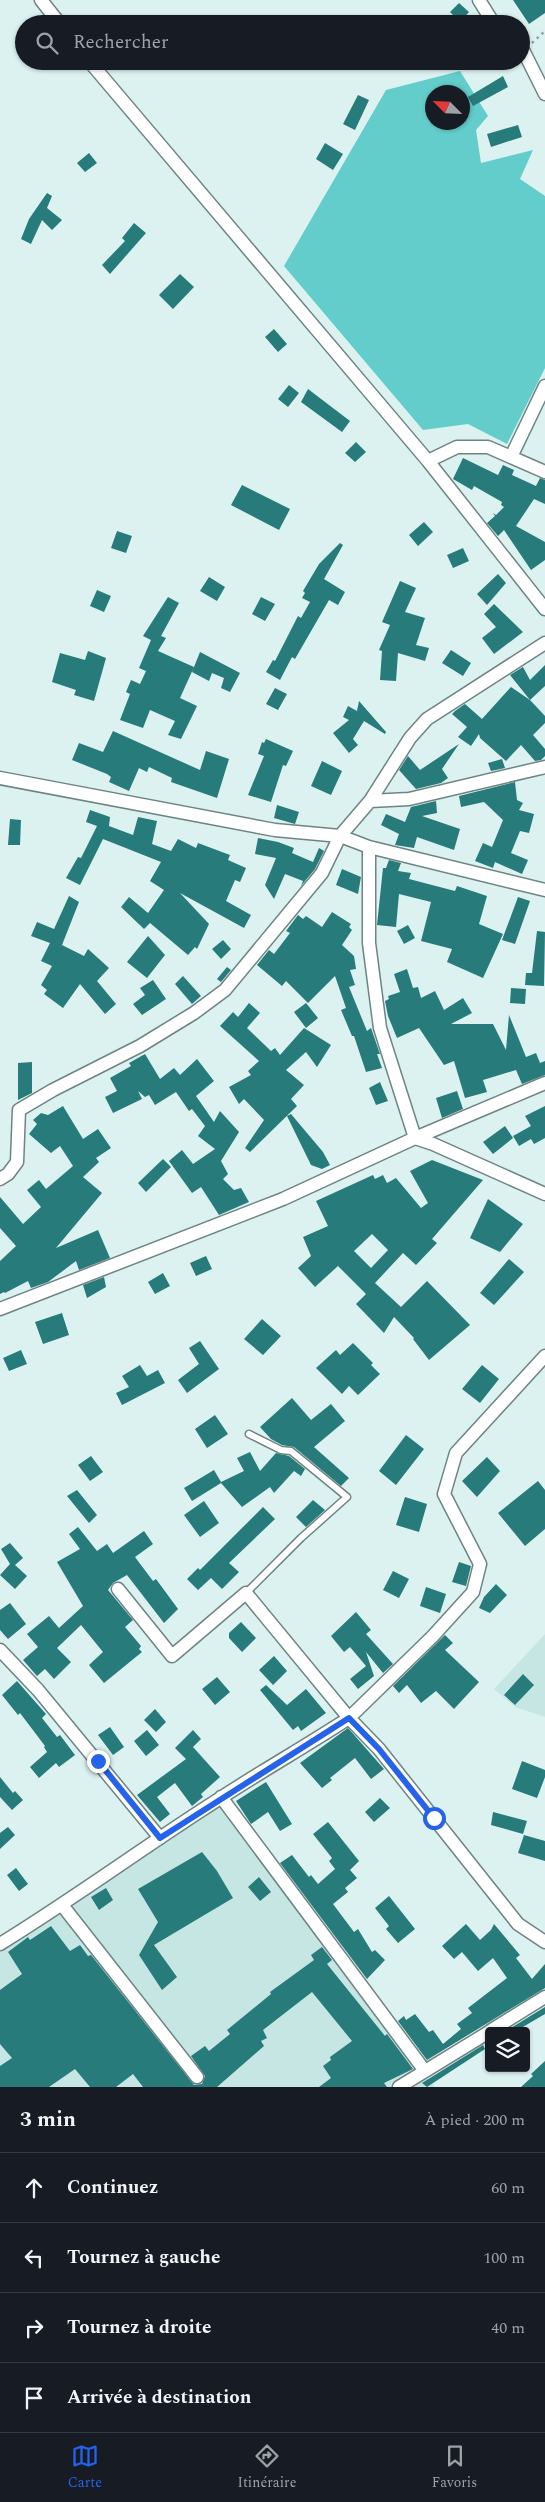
<!DOCTYPE html>
<html lang="fr">
<meta charset="utf-8">
<style>
:root{--surface:#171b24;--page:#242831;--text:#f1f3f6;--muted:#9ea1a6;--line:#363941;--accent:#2563eb}
body{margin:0;font-family:Spectral,serif;background:var(--page);color:var(--text)}
.controls{position:absolute;right:15px;bottom:15px;display:grid;overflow:hidden;border-radius:5px;box-shadow:0 1px 4px #0004}
.controls button{width:45px;height:45px;display:grid;place-items:center;padding:0;border:0;border-bottom:1px solid var(--line);background:var(--surface);color:var(--text);font:25px sans-serif}
.compass{position:absolute;left:425px;top:85px;width:45px;height:45px;border-radius:50%;background:var(--surface);box-shadow:0 1px 4px #0004;rotate:294deg}
.stop{position:absolute;width:15px;height:15px;margin:-11px;border:4px solid #2563eb;border-radius:50%;background:#fff}
.stop.end{background:#2563eb;border-color:#fff;box-shadow:0 1px 5px #0008}
.list{margin:0;padding:0;list-style:none}
h2{display:flex;justify-content:space-between;align-items:center;height:65px;margin:0;padding:0 20px;font-size:21px}
h2 small{font-size:16px;font-weight:400;color:var(--muted)}
.list li{display:grid;grid-template-columns:32px 1fr auto;gap:15px;align-items:center;box-sizing:border-box;height:70px;padding:0 20px;border-top:1px solid var(--line)}
.list b{display:block;font-size:19px;white-space:nowrap}
.list em{font-size:16px;font-style:normal;color:var(--muted)}
.icon{flex:none;width:28px;height:28px;fill:none;stroke:currentColor;stroke-width:2;stroke-linecap:round;stroke-linejoin:round}
.map{position:relative;flex:none;width:545px;height:2087px;overflow:hidden}
.search{position:absolute;background:var(--surface);box-shadow:0 1px 4px #0004;left:15px;right:15px;top:15px;height:55px;display:flex;align-items:center;gap:12px;box-sizing:border-box;padding:0 18px;border-radius:28px;color:var(--muted);font-size:19px}
.sheet{height:345px;background:var(--surface)}
nav{display:flex;justify-content:space-around;align-items:center;box-sizing:border-box;height:70px;border-top:1px solid var(--line);background:var(--surface);font-size:14px;color:var(--muted)}
nav a{display:grid;justify-items:center;gap:2px}
nav .on{color:var(--accent)}
.map>svg:first-child{display:block}
</style>
<div class="map">
<svg width="545" height="2087" viewBox="0 0 545 2087">
<rect width="100%" height="100%" fill="#dbf2f1"/>
<path fill="#c6e6e4" d="M545,1634V1717L515,1707L494,1689Z
M217,1805L435,2087H0V1950L172,1839Z"/>
<path fill="#63cdcb" fill-rule="evenodd" d="M460,71L488,116L476,130L481,163L533,150L520,179L545,196V368L507,444L468,424L423,430L284,266L386,90ZM432,92H462V122H432Z"/>
<path fill="#277b7a" fill-rule="evenodd" d="M513,0H545V13L529,24Z
M459,3L469,12L460,22L450,12Z
M503,76L508,87L473,106L468,97Z
M358,95L369,100L355,130L343,124Z
M518,125L522,137L491,147L487,134Z
M325,143L343,154L333,170L316,159Z
M89,153L97,163L85,172L77,163Z
M47,193L52,196L47,208L62,220L52,230L42,220L31,244L21,239L29,219Z
M134,223L146,233L110,274L102,265L125,241L122,238Z
M180,274L194,287L173,309L159,295Z
M274,329L287,344L278,352L265,337Z
M289,385L299,393L288,407L278,399Z
M308,389L350,421L342,432L301,402Z
M356,442L366,452L355,462L345,453Z
M463,458L498,475L503,465L514,470L512,475L536,486L540,478L545,480V504L534,499L516,526L545,542V560L531,570L504,530L498,536L487,523L495,516L493,513L496,515L504,507L501,505L502,502L474,486L472,490L453,479Z
M242,485L290,509L279,530L231,505Z
M424,522L433,532L418,546L409,535Z
M117,531L132,536L126,553L111,548Z
M340,543L343,545L324,579L345,592L338,605L329,600L295,659L292,657L280,680L266,672L273,660L275,661L298,616L301,618L310,602L302,598L305,593L303,591L319,564Z
M463,548L469,561L453,568L447,555Z
M498,574L506,583L487,605L477,594Z
M209,577L225,587L217,601L200,591Z
M400,581L416,588L405,612L425,618L416,645L429,648L425,661L398,653L396,681L380,680L382,651L379,650L390,625L382,622Z
M97,590L111,596L104,612L90,606Z
M168,597L179,603L161,636L166,638L158,651L194,667L180,698L197,706L181,739L168,735L175,721L150,710L143,728L120,720L130,694L126,692L131,680L140,684L147,669L146,671L139,668L151,640L143,636Z
M261,597L275,604L265,621L252,614Z
M494,604L523,632L494,654L482,638L496,627L484,614Z
M451,650L471,663L463,676L442,663Z
M88,651L106,658L94,701L74,695L76,690L52,682L60,653L85,660Z
M200,652L240,673L230,692L221,688L224,678L212,673L209,681L192,672Z
M545,665V686L530,700L545,716V723L533,735L545,749V756L541,760L535,761L521,745L506,761L480,738L479,734L471,746L458,737L467,727L452,714L455,711L465,704L482,719L511,687L530,700L510,675L523,667L530,680Z
M275,688L287,694L278,710L266,704Z
M359,701L386,732L385,734L364,721L353,739L358,745L349,753L333,733L349,720L343,717L348,706L357,711Z
M113,731L200,770L206,751L229,759L217,798L171,782L172,778L149,767L147,772L139,768L129,791L109,782L111,777L107,774L72,760L79,743L103,752Z
M266,739L293,751L286,766L283,765L271,802L248,795L264,756L258,754L262,742L264,743Z
M459,744L442,769L448,778L441,783L416,789L399,770L408,756L420,770Z
M502,759L505,768L491,771L488,763Z
M322,761L342,771L331,795L311,786Z
M515,782L517,800L523,803L519,810L534,814L529,833L520,831L511,853L528,860L522,874L495,862L493,868L475,861L483,843L492,847L503,820L484,802L461,807L459,796Z
M436,801L437,813L422,816L460,829L454,850L417,837L414,848L395,845L399,834L381,825L386,814L405,822L411,807Z
M277,805L299,812L295,824L274,818Z
M90,810L110,817L109,826L133,835L138,817L157,821L152,844L171,851L178,839L196,848L198,843L230,855L228,860L246,868L240,882L235,880L226,901L251,915L244,928L180,893L209,924L197,949L195,947L188,955L150,923L144,929L121,907L129,897L148,913L164,890L150,881L161,862L103,839L80,885L66,878L78,857L81,858L97,826L86,822Z
M10,819L21,820L20,845H8Z
M258,838L278,842L294,848L292,853L313,862L319,848L324,851L315,869L301,886L303,881L285,874L274,899L265,885L276,858L255,854Z
M389,860L401,863L398,871L411,873L409,879L455,891L457,886L487,896L479,924L503,934L483,978L447,962L452,949L421,941L431,902L399,894L396,927L377,925L383,868H386Z
M342,869L361,877L358,894L336,885Z
M69,896L79,902L62,945L84,956L88,949L109,968L97,981L116,1004L105,1014L80,984L63,1008L44,994L47,990L41,985L52,966L41,961L50,943L31,936L37,922L54,929Z
M518,897L530,901L515,944L502,940Z
M332,912L351,924L349,927L352,930L342,945L354,956L356,969L350,970L355,985L349,987L367,1031L371,1028L380,1054H377L382,1068L366,1072L354,1036H352L341,1010L346,1008L335,976L308,1003L286,981L282,986L257,965L269,950L274,954L290,933L286,931L298,915L303,919L306,916L322,927Z
M408,925L415,938L404,944L397,931Z
M537,931L545,932L544,986L525,985L526,973H532Z
M148,936L165,955L147,978L127,962Z
M223,940L231,949L221,959L212,949Z
M227,967L231,970L221,982L217,979Z
M407,969L413,988L418,987L421,998L435,991L444,1010L463,998L472,1013L451,1024H493L506,1050L509,1015L526,1057L536,1053L540,1063L545,1061V1075L522,1084L516,1070L483,1080L487,1092L465,1098L454,1061L444,1065L419,1028L397,1038L388,1016L385,1001L389,999L388,996L400,992L394,974Z
M183,976L201,996L192,1004L175,984Z
M153,980L166,999L142,1015L133,1004L145,995L140,988Z
M511,988L526,989L525,1004L510,1003Z
M249,1003L260,1013L247,1028L271,1051L275,1048L280,1055L304,1028L331,1045L317,1067L306,1052L286,1070L304,1085L291,1099L297,1106L250,1152L245,1148L264,1120L244,1099L239,1104L229,1087L251,1075L248,1071L259,1061L220,1026L233,1012L238,1017Z
M306,1003L318,1018L306,1028L294,1012Z
M145,1054L160,1079L174,1068L180,1075L197,1059L214,1081L196,1096L214,1122L220,1111L239,1132L221,1161L228,1174L223,1179L234,1190L241,1188L249,1202L219,1215L201,1187L192,1193L169,1161L182,1150L193,1164L215,1149L198,1136L205,1126L192,1109L189,1111L176,1092L155,1105L149,1095L145,1097L138,1091L142,1099L113,1113L105,1097L117,1091L110,1078L131,1066L129,1063Z
M32,1062V1093L18,1100V1063Z
M380,1082L388,1101L376,1105L369,1088Z
M457,1091L463,1109L442,1118L436,1098Z
M63,1106L83,1139L98,1129L111,1148L96,1158L99,1162L83,1177L102,1193L56,1248L98,1230L110,1258L79,1270L76,1261L48,1282L31,1288L28,1281L5,1293L4,1292L0,1294V1261L16,1246L0,1228V1197L23,1224L41,1207L27,1190L39,1180L46,1189L73,1166L60,1146L51,1153L29,1134L37,1124L33,1120L41,1113L48,1115Z
M545,1106V1138L534,1144L531,1139L519,1146L513,1136L531,1126L525,1116Z
M291,1114L323,1152L330,1165L322,1169L311,1165L287,1116Z
M505,1126L513,1138L493,1154L483,1142Z
M163,1159L171,1167L146,1192L138,1183Z
M432,1160L483,1180L432,1239L437,1243L416,1265L403,1253L375,1283L401,1307L427,1281L470,1325L429,1360L413,1339L414,1338L394,1317L384,1333L356,1304L366,1294L338,1266L315,1287L298,1268L311,1256L303,1237L328,1226L316,1201L373,1175L375,1179L383,1175L387,1183L396,1178L421,1208L428,1203L410,1171ZM372,1234L388,1250L371,1268L354,1251Z
M488,1199L523,1224L500,1252L470,1238Z
M206,1256L212,1269L196,1276L190,1263Z
M509,1259L524,1272L494,1305L480,1293Z
M163,1273L170,1286L155,1294L148,1282Z
M104,1277L106,1287L87,1298L83,1285Z
M62,1313L69,1335L43,1344L35,1322Z
M262,1319L281,1336L263,1355L244,1339Z
M200,1341L219,1369L187,1393L178,1380L199,1364L189,1348Z
M353,1343L373,1363L371,1365L380,1374L358,1395L349,1386L342,1394L316,1368L336,1350L340,1355Z
M21,1350L27,1364L9,1371L3,1358Z
M140,1365L147,1376L158,1370L165,1383L122,1405L116,1393L129,1387L122,1376Z
M482,1365L499,1379L480,1403L462,1389Z
M292,1398L311,1420L331,1404L345,1421L314,1447L349,1478L341,1486L294,1447L282,1445L271,1439L260,1427Z
M215,1415L228,1434L207,1448L195,1429Z
M406,1435L424,1449L396,1485L379,1471Z
M250,1452L260,1471L276,1453L289,1456L305,1469L301,1476L294,1471L274,1493L270,1487L242,1507L221,1483L192,1501L184,1488L214,1470L221,1482L244,1471L237,1458Z
M91,1456L103,1472L90,1481L78,1465Z
M487,1457L500,1471L477,1497L462,1481Z
M538,1481L545,1490V1529L525,1546L498,1513Z
M77,1490L97,1515L89,1523L67,1496Z
M405,1497L427,1504L419,1532L396,1525Z
M313,1500L325,1510L306,1527L296,1517Z
M204,1501L219,1523L200,1537L184,1515Z
M263,1507L275,1519L229,1563L239,1572L222,1589L211,1578L198,1590L187,1579L198,1568L200,1570Z
M78,1527L97,1551L107,1544L113,1553L144,1531L153,1544L135,1557L153,1581L156,1579L178,1609L164,1623L127,1575L113,1583L108,1590L133,1620L125,1627L141,1646L139,1649L142,1652L104,1683L89,1665L103,1652L81,1625L57,1648L71,1662L54,1679L45,1669L37,1676L23,1660L38,1647L27,1634L49,1616L59,1628L83,1606L57,1562L80,1549L69,1534Z
M10,1543L23,1558L15,1565L27,1576L15,1589L0,1575L10,1564L1,1549Z
M459,1562L471,1566L466,1586L452,1582Z
M393,1571L409,1579L399,1598L383,1590Z
M496,1584L507,1595L490,1613L479,1608L484,1597Z
M426,1587L446,1594L440,1613L420,1606Z
M10,1603L26,1624L8,1639L0,1630V1610Z
M356,1612L371,1630L366,1634L393,1664L383,1673L366,1652L374,1676L358,1689L350,1679L366,1666L350,1647L344,1652L331,1636Z
M241,1622L256,1638L242,1652L229,1638V1633Z
M445,1635L453,1643L445,1650L479,1682L454,1709L436,1691L421,1703L407,1685L399,1693L393,1686Z
M274,1656L287,1671L273,1685L259,1670Z
M523,1674L534,1685L515,1705L504,1695Z
M217,1677L230,1692L215,1705L202,1689Z
M17,1681L46,1714L42,1718L57,1737L60,1735L75,1755L59,1767L56,1763L39,1778L30,1767L47,1752L44,1747L45,1746L20,1713L18,1715L2,1695Z
M266,1685L287,1705L306,1689L326,1713L301,1731L298,1726L293,1730L260,1690Z
M155,1709L166,1722L156,1732L144,1720Z
M110,1727L124,1747L113,1755L98,1735Z
M348,1728L384,1769L371,1779L355,1758L330,1778L332,1780L322,1788L300,1763Z
M147,1730L159,1745L146,1756L134,1741Z
M193,1730L201,1739L193,1747L220,1777L201,1794L203,1797L192,1806L175,1783L157,1797L170,1814L160,1822L137,1795L186,1759L175,1748Z
M522,1761L545,1770V1777L537,1798L512,1789Z
M0,1777L13,1793L15,1791L23,1800L12,1810L0,1797Z
M266,1782L292,1824L280,1831L268,1812L251,1824L236,1801Z
M380,1798L390,1808L374,1822L365,1812Z
M493,1812L527,1821L523,1834L491,1825Z
M328,1822L359,1861L350,1870L357,1878L345,1888L348,1892L333,1904L354,1932L358,1929L372,1952L375,1950L385,1960L367,1979L280,1863L292,1855L309,1877L311,1875L318,1884L335,1869L329,1861L332,1858L313,1834Z
M8,1827L15,1835L0,1849V1833Z
M524,1835L545,1841V1861L518,1853Z
M202,1852L217,1871L233,1898L154,1945L177,1977L162,1990L139,1955L158,1922L138,1889Z
M16,1868L28,1884L19,1891L7,1875Z
M259,1877L271,1892L260,1901L248,1887Z
M106,1888L113,1900L99,1910L91,1897Z
M389,1896L415,1929L398,1943L386,1929L389,1926L375,1908Z
M466,1924L480,1940L491,1930L494,1924L520,1955L516,1958L532,1979L545,1964V1988L427,2060L398,2021L404,2016L406,2020L415,2014L429,2032L433,2030L443,2044L461,2029L457,2024L472,2013L468,2008L507,1978L493,1958L478,1971L462,1952L454,1959L442,1946Z
M51,1926L70,1951L80,1945L88,1956L91,1955L194,2085L202,2084L205,2076L191,2056L205,2046L209,2051L230,2034L227,2030L271,1994L270,1992L314,1960L311,1955L322,1947L332,1960L327,1964L385,2036L387,2034L413,2069L384,2083L387,2087H319L331,2078L323,2066L331,2060L330,2057L352,2041L312,1992L263,2030L267,2038L261,2041L264,2046L217,2087H143L133,2074L116,2087H90L75,2069L49,2087H0V2066L12,2058L0,2044V1990L22,1974L8,1952L28,1937L30,1940Z
M545,2007V2014L516,2031H506Z
M483,2045L485,2049L427,2087L422,2083Z
M545,2061V2087H521L533,2076L531,2074Z"/>
<g fill="none" stroke-linecap="round" stroke-linejoin="round">
<g stroke="#6e8483" stroke-width="9">
<path id="lane" d="M246,1593L301,1538L347,1497L291,1451L281,1450L249,1434"/>
</g>
<g stroke="#6e8483" stroke-width="15">
<path id="street" d="M41,0L60,24
M479,0L494,24
M521,50L524,52L545,94
M89,61L428,461L545,609
M511,457L545,386
M428,461L457,447H488L545,472
M0,778L275,830L340,836L369,847L545,890
M370,801L409,799L545,767
M369,847V943L380,1028L415,1138L433,1144L545,1194
M0,1179L8,1174L17,1162L19,1110L53,1090L140,1046L194,1013L225,990L322,873L340,836L370,801L410,738L427,719L545,643
M0,1309L283,1199L415,1138L545,1083
M118,1589L172,1656L246,1593L349,1718L433,1636L473,1592L480,1564L444,1494L456,1453L545,1356
M0,1650L38,1690L160,1838
M221,1797L425,2071
M62,1905L197,2077
M0,1944C75,1898 145,1846 219,1799C262,1771 306,1746 349,1718L379,1749L518,1924L545,1942
M490,2031L545,1997
M399,2087L489,2032"/>
</g>
<path stroke="#8fa09f" stroke-width="2.5" stroke-dasharray="2.5 4" stroke-linecap="butt" d="M532,43L545,31"/>
<use href="#lane" stroke="#fff" stroke-width="6"/>
<use href="#street" stroke="#fff" stroke-width="12"/>
</g>
<g fill="none" stroke-linecap="round" stroke-linejoin="round">
<path stroke="#2563eb" stroke-width="6" d="M98,1761L160,1838L349,1718L379,1749L434,1818"/>
</g>
</svg>
<div class="controls">
<button><svg class="icon" aria-label="layers" viewBox="0 0 24 24"><path d="M12 4l9 5-9 5-9-5zM3 14l9 5 9-5"/></svg></button>
</div>
<svg class="compass" viewBox="-18 -18 36 36"><path d="M0-13l5 13h-10z" fill="#e53935"/><path d="M0 13l5-13h-10z" fill="#9ea1a6"/></svg>
<div class="stop" style="left:434px;top:1818px"></div>
<div class="stop end" style="left:98px;top:1761px"></div>
<div class="search"><svg class="icon" aria-label="search" viewBox="0 0 24 24"><circle cx="10" cy="10" r="6"/><path d="M15 15l6 6"/></svg>Rechercher</div>
</div>
<section class="sheet">
<h2>3 min<small>À pied · 200 m</small></h2>
<ul class="list">
<li><svg class="icon" aria-label="ahead" viewBox="0 0 24 24"><path d="M12 20V5M6 11l6-6 6 6"/></svg><div><b>Continuez</b></div><em>60 m</em></li>
<li><svg class="icon" aria-label="left" viewBox="0 0 24 24"><path d="M17 20v-9H6M10 6l-5 5 5 5"/></svg><div><b>Tournez à gauche</b></div><em>100 m</em></li>
<li><svg class="icon" aria-label="right" viewBox="0 0 24 24"><path d="M7 20v-9h11M14 6l5 5-5 5"/></svg><div><b>Tournez à droite</b></div><em>40 m</em></li>
<li><svg class="icon" aria-label="arrive" viewBox="0 0 24 24"><path d="M6 21V4h12l-3 4 3 4H6"/></svg><div><b>Arrivée à destination</b></div></li>
</ul>
</section>
<nav>
<a class="on"><svg class="icon" aria-label="map" viewBox="0 0 24 24"><path d="M3 6l6-2 6 2 6-2v14l-6 2-6-2-6 2zM9 4v14M15 6v14"/></svg>Carte</a>
<a><svg class="icon" aria-label="directions" viewBox="0 0 24 24"><path d="M12 3l9 9-9 9-9-9zM9 14v-3h6M13 9l2 2-2 2"/></svg>Itinéraire</a>
<a><svg class="icon" aria-label="saved" viewBox="0 0 24 24"><path d="M7 4h10v16l-5-4-5 4z"/></svg>Favoris</a>
</nav>
